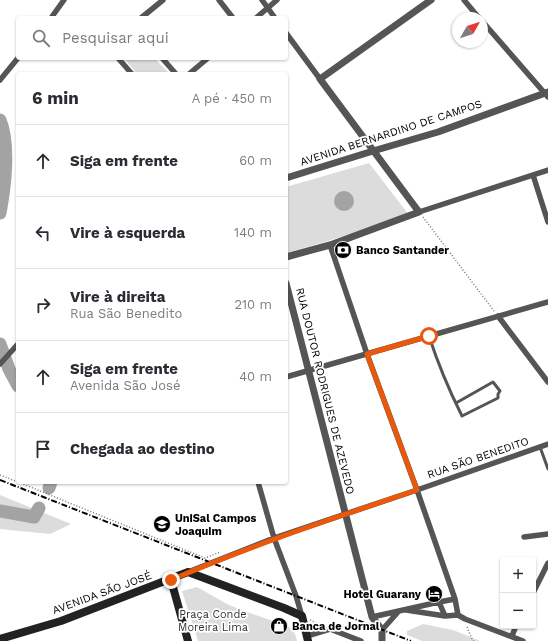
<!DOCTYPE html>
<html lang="pt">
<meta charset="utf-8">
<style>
:root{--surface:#fff;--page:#f7f7f7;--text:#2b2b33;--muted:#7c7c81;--line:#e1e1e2}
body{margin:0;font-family:"Work Sans",sans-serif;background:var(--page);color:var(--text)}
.controls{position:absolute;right:12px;bottom:12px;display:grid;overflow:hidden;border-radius:4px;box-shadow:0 1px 3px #0004}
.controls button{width:36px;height:36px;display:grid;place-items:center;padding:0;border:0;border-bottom:1px solid var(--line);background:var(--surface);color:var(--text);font:20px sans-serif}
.compass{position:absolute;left:452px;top:12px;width:36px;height:36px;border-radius:50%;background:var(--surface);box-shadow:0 1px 3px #0004;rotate:51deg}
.stop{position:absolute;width:12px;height:12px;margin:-9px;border:3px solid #ea580c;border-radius:50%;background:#fff}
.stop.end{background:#ea580c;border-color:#fff;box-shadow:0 1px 4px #0008}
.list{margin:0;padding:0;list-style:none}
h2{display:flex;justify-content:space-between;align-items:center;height:52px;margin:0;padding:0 16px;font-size:17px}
h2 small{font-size:13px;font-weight:400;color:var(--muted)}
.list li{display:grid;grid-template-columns:26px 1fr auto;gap:12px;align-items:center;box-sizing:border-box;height:72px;padding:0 16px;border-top:1px solid var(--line)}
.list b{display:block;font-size:15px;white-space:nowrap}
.list p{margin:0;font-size:13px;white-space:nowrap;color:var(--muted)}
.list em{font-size:13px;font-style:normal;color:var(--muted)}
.icon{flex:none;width:22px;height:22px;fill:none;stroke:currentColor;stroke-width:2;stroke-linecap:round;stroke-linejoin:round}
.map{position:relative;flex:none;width:548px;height:641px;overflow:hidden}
.search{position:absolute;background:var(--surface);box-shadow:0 1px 3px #0004;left:16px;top:16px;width:272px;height:44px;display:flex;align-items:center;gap:10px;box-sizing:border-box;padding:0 14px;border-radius:4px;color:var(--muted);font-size:15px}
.panel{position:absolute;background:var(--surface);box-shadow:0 1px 3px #0004;left:16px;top:72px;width:272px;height:412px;border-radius:4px}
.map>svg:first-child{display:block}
</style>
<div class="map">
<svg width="548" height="641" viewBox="0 0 548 641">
<rect width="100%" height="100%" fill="#fff"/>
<path fill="#dcdcdc" d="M124,58H154L170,74H137Z
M369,163L409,215L328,241L286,253V187Z
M0,495L71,524L50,534L0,529Z
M197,587L227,604L244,611L288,626L295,634L297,641H198L182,591Z
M423,624L453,630L480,641H422L407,635V631Z"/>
<path fill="#a3a3a3" d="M334 201a10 10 0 1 1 20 0a10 10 0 1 1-20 0Z"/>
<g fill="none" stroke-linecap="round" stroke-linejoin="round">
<path stroke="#a3a3a3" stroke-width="13" d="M0,120C10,144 5,187 0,213
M0,344L9,369L18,386
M49,488L51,482
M0,511L34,517L39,508"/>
<path stroke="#777" stroke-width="1.5" stroke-dasharray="1 2" stroke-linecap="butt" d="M423,217L494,311
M0,475L18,482
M18,482L205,558L220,552
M310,620L321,625
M467,627L472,639L474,641"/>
<path stroke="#555" stroke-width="3" d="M429,336C438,364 449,390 462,416L498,398V394L500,391L493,382L456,403
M540,447L548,469"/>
<path stroke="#555" stroke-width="5.5" d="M219,0L233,18
M262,0L275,18
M464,0L479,18
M51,18L64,0
M141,18L163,0
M256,18L277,0
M482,21L548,97
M286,33L320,79
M118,58L132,74
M162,58L176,74
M189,74L208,58
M0,80L18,58
M533,175L548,222
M419,212L548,170
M330,245L367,354L417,490L455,599
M498,316L548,382
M0,364L18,344
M286,377L548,302
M258,482L274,538L296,596L302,616
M524,537L548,534
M188,572L274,538L417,490L548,444
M533,593L548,563
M406,610L445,616L458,615L455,599L439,602L445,616
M458,615L465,619L523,641
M372,617L439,602
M382,630L398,612
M307,636L330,629L361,641
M512,636L516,626"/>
<path stroke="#555" stroke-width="7" d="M286,178L373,151L438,132L548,92
M286,257L330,245L419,212L320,79L431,0
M286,283L372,617L382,630V641"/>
<path stroke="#222" stroke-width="8" d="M171,580L188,641
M0,639L61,621L188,572L284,608L302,616L308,641"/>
<path stroke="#000" stroke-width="2" stroke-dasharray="6 2 1 2" stroke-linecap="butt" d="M0,480L411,641"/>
</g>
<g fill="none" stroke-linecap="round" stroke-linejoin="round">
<path stroke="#ea580c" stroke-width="5" d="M171,580C252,545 334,518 417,490L367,354L429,336"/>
</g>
<defs>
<g id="bank-disc" transform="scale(0.9)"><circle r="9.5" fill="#000" stroke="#fff"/><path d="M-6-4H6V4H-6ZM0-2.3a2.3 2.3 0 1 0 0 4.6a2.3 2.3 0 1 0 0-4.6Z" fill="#fff"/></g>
<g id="university-disc" transform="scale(0.9)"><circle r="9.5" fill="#000" stroke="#fff"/><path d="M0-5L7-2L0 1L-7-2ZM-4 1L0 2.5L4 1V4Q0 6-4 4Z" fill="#fff"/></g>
<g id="hotel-disc" transform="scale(0.9)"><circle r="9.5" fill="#000" stroke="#fff"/><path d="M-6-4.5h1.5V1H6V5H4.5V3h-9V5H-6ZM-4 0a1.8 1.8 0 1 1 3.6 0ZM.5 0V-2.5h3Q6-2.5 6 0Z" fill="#fff"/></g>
<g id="shop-disc" transform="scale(0.9)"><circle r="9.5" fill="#000" stroke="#fff"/><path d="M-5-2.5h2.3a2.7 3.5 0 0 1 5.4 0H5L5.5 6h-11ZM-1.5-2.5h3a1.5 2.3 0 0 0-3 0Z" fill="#fff"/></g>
</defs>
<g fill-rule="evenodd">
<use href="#bank-disc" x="343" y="250"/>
<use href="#university-disc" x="162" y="524"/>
<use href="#hotel-disc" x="434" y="594"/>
<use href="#shop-disc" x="279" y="626"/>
</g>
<g text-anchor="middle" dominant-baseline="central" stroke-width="3.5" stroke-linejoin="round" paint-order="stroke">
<g font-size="11" fill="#000" stroke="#fff">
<text transform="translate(391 133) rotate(-18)">AVENIDA BERNARDINO DE CAMPOS</text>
<text transform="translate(325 391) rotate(76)">RUA DOUTOR RODRIGUES DE AZEVEDO</text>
<text transform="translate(478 458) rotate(-19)">RUA SÃO BENEDITO</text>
<text transform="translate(102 593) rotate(-20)">AVENIDA SÃO JOSÉ</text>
</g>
<g font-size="11" font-weight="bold" fill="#000" stroke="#fff" text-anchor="start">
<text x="356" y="250">Banco Santander</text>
<text x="175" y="518">UniSal Campos<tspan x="175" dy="13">Joaquim</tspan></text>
<text x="421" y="594" text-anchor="end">Hotel Guarany</text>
<text x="292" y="626">Banca de Jornal</text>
</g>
<g font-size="11" fill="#333" stroke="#fff">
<text x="213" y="614">Praça Conde<tspan x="213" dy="13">Moreira Lima</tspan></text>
</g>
</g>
</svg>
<div class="controls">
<button>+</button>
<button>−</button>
</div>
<svg class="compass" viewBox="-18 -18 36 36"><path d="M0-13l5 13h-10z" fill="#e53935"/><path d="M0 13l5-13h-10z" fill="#7c7c81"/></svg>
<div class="stop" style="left:429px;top:336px"></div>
<div class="stop end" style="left:171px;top:580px"></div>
<div class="search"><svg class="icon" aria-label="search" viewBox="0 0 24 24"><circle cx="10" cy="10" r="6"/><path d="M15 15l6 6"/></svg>Pesquisar aqui</div>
<section class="panel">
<h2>6 min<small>A pé · 450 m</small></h2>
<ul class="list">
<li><svg class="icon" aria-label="ahead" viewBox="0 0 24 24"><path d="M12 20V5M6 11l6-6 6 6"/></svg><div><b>Siga em frente</b></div><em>60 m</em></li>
<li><svg class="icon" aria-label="left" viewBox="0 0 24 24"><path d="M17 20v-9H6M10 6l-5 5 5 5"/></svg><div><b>Vire à esquerda</b></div><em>140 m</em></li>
<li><svg class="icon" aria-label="right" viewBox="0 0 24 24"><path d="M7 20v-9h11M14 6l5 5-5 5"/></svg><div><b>Vire à direita</b><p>Rua São Benedito</p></div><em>210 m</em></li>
<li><svg class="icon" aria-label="ahead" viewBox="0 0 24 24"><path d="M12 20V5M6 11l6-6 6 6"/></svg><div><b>Siga em frente</b><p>Avenida São José</p></div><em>40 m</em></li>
<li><svg class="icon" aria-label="arrive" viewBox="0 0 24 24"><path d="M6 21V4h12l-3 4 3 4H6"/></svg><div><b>Chegada ao destino</b></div></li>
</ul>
</section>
</div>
